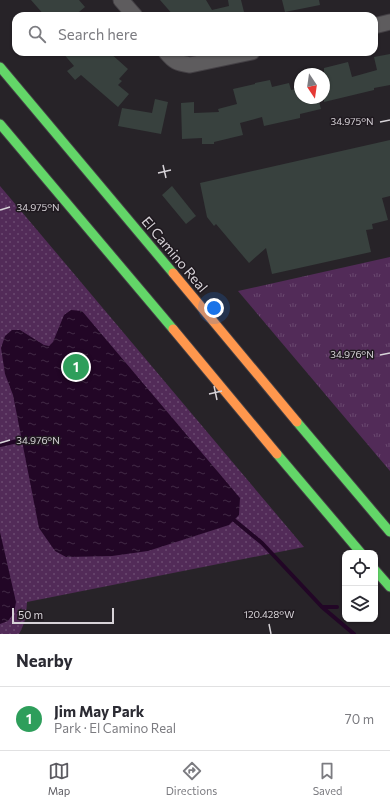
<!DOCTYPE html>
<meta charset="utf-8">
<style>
:root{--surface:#fff;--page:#f7f7f7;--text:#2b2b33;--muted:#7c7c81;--line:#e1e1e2;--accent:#5c5b61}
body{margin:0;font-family:Commissioner,sans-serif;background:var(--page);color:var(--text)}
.controls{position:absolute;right:12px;bottom:12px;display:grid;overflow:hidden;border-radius:8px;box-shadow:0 1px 3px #0004}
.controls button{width:36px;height:36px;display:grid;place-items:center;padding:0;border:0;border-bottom:1px solid var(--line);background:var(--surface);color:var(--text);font:20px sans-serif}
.compass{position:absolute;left:294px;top:68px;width:36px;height:36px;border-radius:50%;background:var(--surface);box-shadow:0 1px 3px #0004;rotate:167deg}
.scale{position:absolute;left:12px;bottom:10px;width:102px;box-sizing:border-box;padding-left:4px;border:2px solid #d7d3d8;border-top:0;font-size:11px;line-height:14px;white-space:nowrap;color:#d7d3d8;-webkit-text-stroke:3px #1f191f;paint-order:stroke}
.you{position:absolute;left:214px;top:308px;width:14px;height:14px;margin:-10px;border:3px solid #fff;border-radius:50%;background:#1a73e8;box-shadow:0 0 0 6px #1a73e833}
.badge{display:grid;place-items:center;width:26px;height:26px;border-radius:50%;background:var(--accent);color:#fff;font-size:13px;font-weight:700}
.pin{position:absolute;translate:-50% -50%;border:2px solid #fff;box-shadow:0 1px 4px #0006}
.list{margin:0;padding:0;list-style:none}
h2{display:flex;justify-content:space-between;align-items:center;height:52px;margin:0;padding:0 16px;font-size:17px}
h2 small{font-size:13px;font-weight:400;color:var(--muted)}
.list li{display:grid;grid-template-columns:26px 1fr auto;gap:12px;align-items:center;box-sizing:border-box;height:64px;padding:0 16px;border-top:1px solid var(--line)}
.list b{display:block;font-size:15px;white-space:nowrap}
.list p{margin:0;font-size:13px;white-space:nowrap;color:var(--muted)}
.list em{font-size:13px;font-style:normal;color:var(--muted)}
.icon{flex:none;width:22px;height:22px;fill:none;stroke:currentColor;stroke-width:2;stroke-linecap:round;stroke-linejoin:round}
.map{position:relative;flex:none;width:390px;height:634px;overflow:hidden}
.search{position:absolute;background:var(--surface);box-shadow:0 1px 3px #0004;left:12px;right:12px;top:12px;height:44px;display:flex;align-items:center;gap:10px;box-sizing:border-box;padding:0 14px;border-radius:12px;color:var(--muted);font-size:15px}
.sheet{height:116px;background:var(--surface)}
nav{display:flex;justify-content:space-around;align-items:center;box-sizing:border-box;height:56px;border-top:1px solid var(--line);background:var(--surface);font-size:11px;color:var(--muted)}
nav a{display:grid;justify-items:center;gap:2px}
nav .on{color:var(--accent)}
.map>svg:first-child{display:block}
</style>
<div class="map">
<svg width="390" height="634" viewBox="0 0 390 634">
<defs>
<pattern id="grass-tufts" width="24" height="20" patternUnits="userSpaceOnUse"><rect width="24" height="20" fill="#522b58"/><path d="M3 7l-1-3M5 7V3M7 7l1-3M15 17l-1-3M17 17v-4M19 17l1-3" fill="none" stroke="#6a496f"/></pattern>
<pattern id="park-dots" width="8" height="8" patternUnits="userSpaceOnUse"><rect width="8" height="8" fill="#522b58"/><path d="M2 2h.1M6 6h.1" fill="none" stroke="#6a496f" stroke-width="1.8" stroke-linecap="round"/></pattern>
<pattern id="water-ripples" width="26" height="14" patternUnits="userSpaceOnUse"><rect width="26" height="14" fill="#220626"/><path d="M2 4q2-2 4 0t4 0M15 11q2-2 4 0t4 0" fill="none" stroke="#412945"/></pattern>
</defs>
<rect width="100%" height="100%" fill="#272328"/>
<path fill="url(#grass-tufts)" d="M390,257V471L238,291Z"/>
<path fill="url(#park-dots)" d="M0,186L304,547L27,602C26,616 26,621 19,634H0Z"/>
<path fill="url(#water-ripples)" d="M71,310L82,311L240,498L239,515L229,525L148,551L112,556L66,557L55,551L39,528L13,395L5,374L1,348L5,336L12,330H20L44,345L49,346L53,342L64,315Z
M0,532L16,602L14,613L8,621L0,624Z"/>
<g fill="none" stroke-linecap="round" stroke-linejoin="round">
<path stroke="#220626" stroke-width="4" d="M0,445L22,440
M234,520L262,543L322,607L354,634
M323,607H337"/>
</g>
<path fill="#38413e" d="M31,0H79L85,7L74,16H45Z
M160,0H206L212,10L229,6L228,0H241L245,16H174Z
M282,0H319L320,5L285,12Z
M62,52H109L128,69L119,79L122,81L118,85L129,94L118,107L81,75L75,80L67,71L74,66Z
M390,54V85L374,88V90L324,102V68L348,62L352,77L377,70L374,57Z
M270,80L272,87L289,83L291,90L300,88V98H318L321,109L300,114V118L264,126L262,117L240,123L243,135L214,142V144H202V138L182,139L181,103L194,102V113L219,112L218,109L237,104L233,89L255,84V83Z
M155,99L168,102L161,134L118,126L122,108L152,113Z
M390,140V196L382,198L388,220L372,224L373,229L366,230L371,252L272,274L266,248L249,263L216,224L214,226L207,217L200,183Z
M172,186L196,216L186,224L162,195Z"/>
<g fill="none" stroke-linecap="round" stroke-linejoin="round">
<g stroke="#444045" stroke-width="17">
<path id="street" d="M121,0L135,16
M374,26L390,22
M166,52C174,62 177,63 190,65L252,52"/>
</g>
<g stroke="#444045" stroke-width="11">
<path id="fast" d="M0,67L173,273
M0,124L173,329
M297,422L390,532
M277,454L361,553
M375,570L390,587"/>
</g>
<g stroke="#444045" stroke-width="11">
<path id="slow" d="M173,273L297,422
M173,329L277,454"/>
</g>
<use href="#street" stroke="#5e5c5e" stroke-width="15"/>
<use href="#fast" stroke="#63d668" stroke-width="9"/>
<use href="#slow" stroke="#ff974d" stroke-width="9"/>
</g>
<path fill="none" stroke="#d7d3d8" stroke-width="1.5" d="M380,122L390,120M163,165L166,178M158,173L171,170M0,210L10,207M380,355L390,353M214,386L217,400M209,394L222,391M0,443L10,440M269,624L271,634"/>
<g text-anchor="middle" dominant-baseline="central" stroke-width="3" stroke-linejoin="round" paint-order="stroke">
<g font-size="14" fill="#d7d3d8" stroke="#1f191f">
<text transform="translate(175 254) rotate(50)">El Camino Real</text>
</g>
</g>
<g font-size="10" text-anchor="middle" fill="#d7d3d8" stroke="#1f191f" stroke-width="3" stroke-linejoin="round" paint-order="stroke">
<text x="352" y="125">34.975°N</text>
<text x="38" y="211">34.975°N</text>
<text x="352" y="358">34.976°N</text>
<text x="38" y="444">34.976°N</text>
<text x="269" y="618">120.428°W</text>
</g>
</svg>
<div class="controls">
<button><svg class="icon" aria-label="locate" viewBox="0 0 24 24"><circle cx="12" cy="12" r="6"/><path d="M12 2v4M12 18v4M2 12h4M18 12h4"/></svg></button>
<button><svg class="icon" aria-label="layers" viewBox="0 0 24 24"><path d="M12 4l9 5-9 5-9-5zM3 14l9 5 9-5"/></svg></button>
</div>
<svg class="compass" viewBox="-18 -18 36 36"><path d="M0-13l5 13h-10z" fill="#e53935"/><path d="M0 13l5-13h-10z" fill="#7c7c81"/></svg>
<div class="scale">50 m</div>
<div class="you"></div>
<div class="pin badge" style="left:76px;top:367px;background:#2e9e5b">1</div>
<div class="search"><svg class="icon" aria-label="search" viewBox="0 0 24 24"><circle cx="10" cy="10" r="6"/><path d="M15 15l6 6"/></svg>Search here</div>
</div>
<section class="sheet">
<h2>Nearby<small></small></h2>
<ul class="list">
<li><span class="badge" style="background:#2e9e5b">1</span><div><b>Jim May Park</b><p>Park · El Camino Real</p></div><em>70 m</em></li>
</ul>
</section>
<nav>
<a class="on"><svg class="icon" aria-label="map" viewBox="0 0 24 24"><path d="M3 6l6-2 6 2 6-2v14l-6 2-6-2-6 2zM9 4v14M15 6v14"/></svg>Map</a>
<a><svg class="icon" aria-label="directions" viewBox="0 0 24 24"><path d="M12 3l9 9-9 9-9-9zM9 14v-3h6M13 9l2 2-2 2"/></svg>Directions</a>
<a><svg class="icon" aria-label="saved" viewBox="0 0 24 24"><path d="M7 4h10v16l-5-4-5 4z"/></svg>Saved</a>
</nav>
